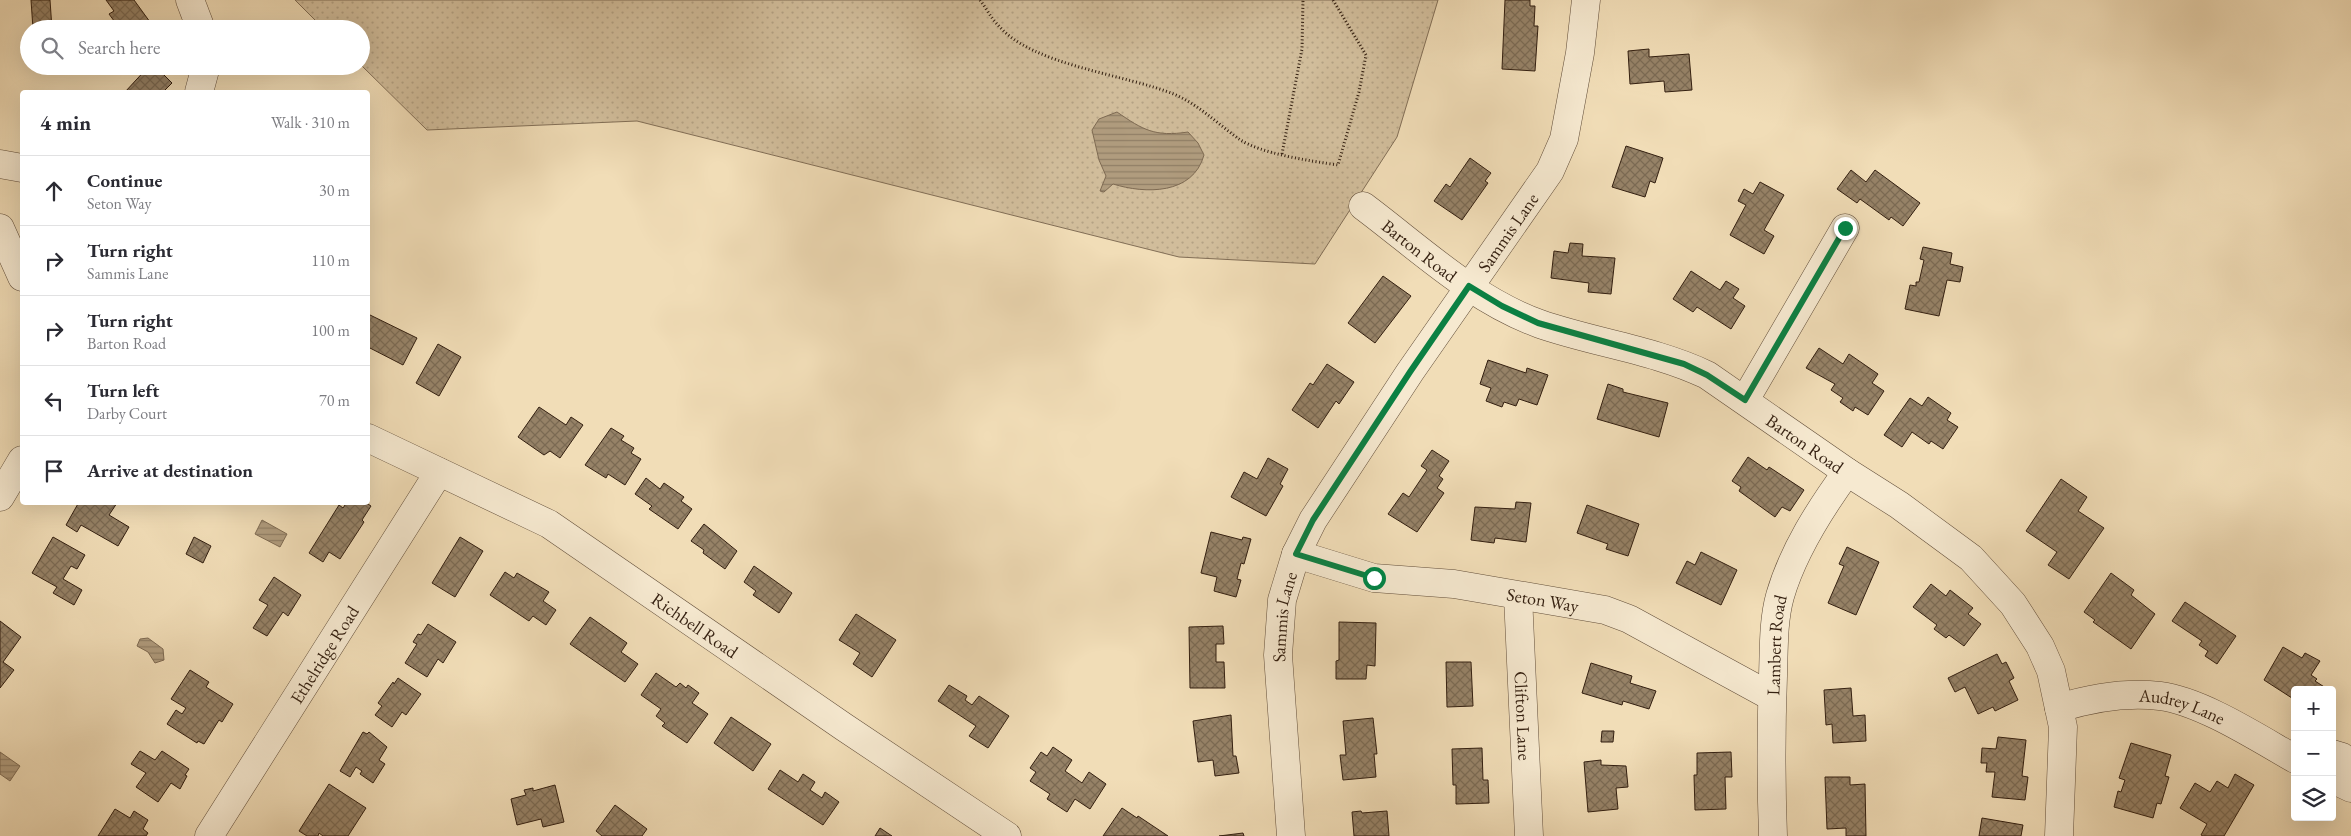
<!DOCTYPE html>
<meta charset="utf-8">
<style>
:root{--surface:#fff;--page:#f2f2f3;--text:#2b2b33;--muted:#7c7c81;--line:#e1e1e2}
body{margin:0;font-family:"EB Garamond",serif;background:var(--page);color:var(--text)}
.controls{position:absolute;right:15px;bottom:15px;display:grid;overflow:hidden;border-radius:5px;box-shadow:0 5px 20px #0002}
.controls button{width:45px;height:45px;display:grid;place-items:center;padding:0;border:0;border-bottom:1px solid var(--line);background:var(--surface);color:var(--text);font:25px sans-serif}
.stop{position:absolute;width:15px;height:15px;margin:-11px;border:4px solid #0b8043;border-radius:50%;background:#fff}
.stop.end{background:#0b8043;border-color:#fff;box-shadow:0 1px 5px #0008}
.list{margin:0;padding:0;list-style:none}
h2{display:flex;justify-content:space-between;align-items:center;height:65px;margin:0;padding:0 20px;font-size:21px}
h2 small{font-size:16px;font-weight:400;color:var(--muted)}
.list li{display:grid;grid-template-columns:32px 1fr auto;gap:15px;align-items:center;box-sizing:border-box;height:70px;padding:0 20px;border-top:1px solid var(--line)}
.list b{display:block;font-size:19px;white-space:nowrap}
.list p{margin:0;font-size:16px;white-space:nowrap;color:var(--muted)}
.list em{font-size:16px;font-style:normal;color:var(--muted)}
.icon{flex:none;width:28px;height:28px;fill:none;stroke:currentColor;stroke-width:2;stroke-linecap:round;stroke-linejoin:round}
.map{position:relative;flex:none;width:2351px;height:836px;overflow:hidden}
.search{position:absolute;background:var(--surface);box-shadow:0 5px 20px #0002;left:20px;top:20px;width:350px;height:55px;display:flex;align-items:center;gap:12px;box-sizing:border-box;padding:0 18px;border-radius:28px;color:var(--muted);font-size:19px}
.panel{position:absolute;background:var(--surface);box-shadow:0 5px 20px #0002;left:20px;top:90px;width:350px;height:415px;border-radius:5px}
.map>svg:first-child{display:block}
</style>
<div class="map">
<svg width="2351" height="836" viewBox="0 0 2351 836">
<defs>
<pattern id="green-dots" width="8" height="8" patternUnits="userSpaceOnUse" patternTransform="scale(1.25)"><rect width="8" height="8" fill="#d1bd9b"/><path d="M2 2h.1M6 6h.1" fill="none" stroke="#b4a284" stroke-width="1.8" stroke-linecap="round"/></pattern>
<pattern id="water-rules" width="6" height="5" patternUnits="userSpaceOnUse" patternTransform="scale(1.25)"><rect width="6" height="5" fill="#b09c7e"/><path d="M0 2.5h6" fill="none" stroke="#907f66"/></pattern>
<pattern id="building-cross-hatch" width="8" height="8" patternUnits="userSpaceOnUse" patternTransform="scale(1.25)"><rect width="8" height="8" fill="#968267"/><path d="M0 0l8 8M0 8l8-8" fill="none" stroke="#7b6a53"/></pattern>
</defs>
<rect width="100%" height="100%" fill="#f1ddb7"/>
<filter id="stains"><feTurbulence type="fractalNoise" baseFrequency=".004" numOctaves="4"/><feColorMatrix values="0 0 0 0 .2 0 0 0 0 .09 0 0 0 0 .02 0 0 0 .5 -.17"/></filter>
<radialGradient id="worn" r=".72"><stop offset=".6" stop-color="#630" stop-opacity="0"/><stop offset="1" stop-color="#630" stop-opacity=".3"/></radialGradient>
<path fill="url(#green-dots)" stroke="#826e56" d="M295,0H1438L1397,137L1315,264L1179,257L637,121L427,130L361,65V29H324Z"/>
<path fill="url(#water-rules)" stroke="#7e6a52" d="M1117,112C1143,130 1155,137 1188,132L1198,143L1204,155C1193,195 1145,194 1113,184L1104,192L1100,191L1106,176L1099,160L1092,130L1099,119Z
M262,520L287,534L280,547L255,534Z
M148,638L163,649L164,660L155,663L148,652L137,646L140,639Z
M0,752L20,766L10,781L0,774Z"/>
<path fill="url(#building-cross-hatch)" stroke="#331f10" d="M31,0H50L52,29H33Z
M106,0H134L150,22L147,24L151,29H120L109,14L114,11Z
M1505,0H1530V6H1535L1534,26H1538L1535,71L1502,69Z
M1649,49V57L1689,54L1692,90L1665,92L1664,81L1630,84L1628,51Z
M149,66H155L172,83L163,92H125Z
M1626,146L1663,158L1655,183L1650,181L1645,197L1612,187Z
M1470,158L1491,173L1485,181L1488,183L1462,220L1434,201L1446,184L1450,187Z
M1851,170L1866,182L1875,170L1920,203L1903,226L1891,217L1889,220L1860,199L1857,203L1837,189Z
M1760,182L1784,195L1764,230L1774,236L1764,254L1730,235L1746,205L1738,201L1744,189L1753,194Z
M1570,243L1583,244L1582,256L1615,258L1611,294L1588,292L1589,283L1551,278L1554,251L1568,253Z
M1923,247L1952,253L1950,264L1963,267L1960,282L1947,280L1939,316L1905,309L1910,285L1916,286V282H1919L1924,260L1920,259Z
M1691,271L1720,290L1726,281L1739,289L1733,298L1745,306L1731,329L1697,307L1693,312L1673,299Z
M1383,276L1411,296L1375,343L1348,323Z
M368,314L417,338L403,365L368,347Z
M438,344L461,357L439,396L416,383Z
M1819,348L1843,364L1849,354L1878,374L1872,383L1884,391L1868,415L1855,407L1853,411L1840,402L1843,398L1831,390L1835,384L1806,368Z
M1488,360L1526,373L1527,368L1548,375L1537,405L1519,399L1516,406L1504,402L1502,407L1486,401L1491,388L1480,384Z
M1327,364L1354,382L1339,404L1336,401L1318,428L1292,410L1310,383L1313,385Z
M1608,384L1623,389V392L1668,403L1659,437L1597,419Z
M1928,397L1951,413L1947,420L1958,427L1943,449L1931,441L1929,444L1912,432L1902,447L1884,435L1910,398L1922,406Z
M539,407L566,425L571,417L583,425L560,458L550,451L544,455L518,437Z
M611,428L624,436L621,440L634,448L631,453L641,459L625,485L608,474L606,478L585,465Z
M1432,450L1449,461L1439,476L1443,479L1437,488L1444,493L1417,532L1388,514L1403,493L1409,497L1427,470L1421,466Z
M1748,457L1767,470L1769,467L1804,490L1790,511L1782,507L1775,517L1739,491L1741,487L1732,481Z
M1268,458L1288,469L1280,484L1283,486L1266,516L1231,497L1244,472L1257,479Z
M646,478L660,489L664,483L684,497L681,501L692,509L678,529L649,509L652,506L635,494Z
M2061,479L2087,497L2078,511L2104,528L2069,579L2048,565L2057,552L2026,531Z
M79,502L117,503L109,515L129,527L118,546L81,525L77,532L66,525Z
M347,502H365L371,506L362,520L364,522L340,559L329,552L323,562L309,553L339,505L343,508Z
M1516,502L1531,503L1526,542L1495,538L1494,543L1471,540L1475,507L1515,509Z
M1587,505L1639,524L1628,556L1606,549L1608,544L1577,533Z
M704,524L737,551L725,569L703,553L704,550L691,541Z
M1211,532L1242,540L1243,537L1251,539L1244,564L1241,563L1237,579L1241,580L1236,597L1214,591L1217,577L1201,573Z
M53,537L85,555L77,569L71,566L63,579L82,590L74,605L53,593L57,587L32,573Z
M194,537L211,546L203,563L186,554Z
M460,537L483,551L455,597L432,583Z
M1847,547L1879,562L1856,615L1828,603L1844,566L1839,564Z
M1701,552L1737,570L1721,605L1676,583L1687,561L1695,565Z
M754,566L792,593L779,613L753,595L756,591L744,582Z
M505,572L514,578L517,573L549,592L543,601L556,610L546,625L533,616L529,621L490,595Z
M2111,573L2134,590L2131,595L2155,614L2131,649L2093,622L2095,620L2084,612Z
M274,577L301,595L288,616L283,612L267,636L253,628L268,605L259,600Z
M1931,584L1946,596L1950,590L1973,608L1968,614L1981,624L1964,646L1949,635L1946,638L1934,629L1937,625L1913,607Z
M2185,602L2236,636L2217,664L2205,656L2208,651L2199,645L2202,641L2172,621Z
M856,614L896,640L872,677L853,664L860,653L839,640Z
M590,617L627,643L621,652L638,664L625,682L570,644Z
M0,621L21,637L3,662L14,670L0,688Z
M1339,622L1376,623L1375,666L1367,665L1366,679H1336V661L1339,660Z
M428,624L456,642L443,663L438,659L427,677L405,663L417,644L413,642L418,634L421,635Z
M1223,626L1224,644H1216V662H1224L1225,688H1190L1189,627Z
M2283,647L2302,658L2305,653L2320,661L2311,675L2317,679L2315,681L2329,690H2295V700L2264,680Z
M1997,654L2002,664L2006,662L2014,678L2009,681L2018,700L1995,711L1993,707L1978,714L1965,687L1955,692L1948,678Z
M1446,662H1471L1473,706L1447,707Z
M1591,663L1632,676L1630,683L1656,691L1649,709L1623,701L1622,705L1582,693Z
M190,670L209,682L206,687L233,704L222,722L219,720L204,744L198,741L197,743L167,724L176,710L182,714L186,708L171,699Z
M656,673L676,687L680,683L686,688L688,685L699,693L692,703L708,714L687,743L662,726L665,723L656,716L661,709L641,695Z
M398,678L421,694L406,715L402,712L392,727L375,715L382,706L378,703L393,682L394,684Z
M949,685L967,696L965,700L972,705L979,696L1009,716L988,748L969,736L976,726L938,701Z
M1851,688L1853,716L1865,715L1866,741L1833,743L1832,724L1826,725L1824,690Z
M1231,715L1233,756H1236L1239,773L1215,776L1213,760L1198,762L1193,721Z
M731,717L771,744L753,771L714,743Z
M1373,718L1377,754H1374L1376,777L1343,780L1340,755H1346L1343,721Z
M1602,731H1614L1613,742H1601Z
M363,732L367,734L369,732L387,747L379,760L385,764L373,783L360,774L362,771L356,767L350,777L340,771Z
M1998,737L2026,740L2022,776L2028,777L2025,800L1992,797L1995,772H1986L1987,763H1981L1982,748L1996,749Z
M2131,743L2171,755L2165,776L2169,777L2161,804L2157,803L2153,818L2114,807L2118,791L2121,792L2125,780L2119,778Z
M1053,747L1072,760L1065,771L1082,783L1089,772L1106,784L1090,809L1075,799L1067,812L1047,799L1050,794L1030,781L1036,772L1030,768L1041,752L1047,756Z
M1482,748L1483,780H1488L1489,803L1456,804V785H1453L1452,749Z
M140,751L155,760L162,751L189,769L185,775L187,776L180,789L171,783L158,802L136,787L146,773L131,764Z
M1731,752L1732,777H1725L1726,809L1695,810L1694,775H1697V753Z
M1601,760V765L1626,766L1628,787L1616,788L1618,809L1588,812L1584,762Z
M780,770L798,782L803,774L815,782L810,790L822,798L825,792L839,802L823,825L768,789Z
M2235,774L2254,785L2224,836H2203L2201,835L2207,824L2180,808L2195,783L2210,792L2217,781L2228,788Z
M1825,777H1850V785L1865,784L1866,836H1846V828L1827,829Z
M329,784L366,808L348,836H323L319,833L318,836H307L299,831Z
M555,785L564,822L543,827L541,819L517,825L511,799L526,795L524,790L533,788V791Z
M615,805L647,829L642,836H602L596,831Z
M1122,808L1137,818L1138,816L1168,836H1103Z
M115,809L130,818L134,811L148,820L143,829L148,833L146,836H98Z
M1361,811L1362,813L1387,811L1389,836H1354L1352,812Z
M1982,818L2023,825L2021,836H1979Z
M880,828L892,836H875Z
M1243,833L1244,836H1219Z"/>
<g fill="none" stroke-linecap="round" stroke-linejoin="round">
<g stroke="#624e3a" stroke-width="29">
<g id="minor">
<path d="M190,0L201,29"/>
<path d="M199,92L206,66"/>
<path d="M0,164L22,168"/>
<path id="s1" d="M1363,206C1418,247 1473,300 1540,324C1595,343 1655,350 1707,375L1847,472L1899,505L1971,558L2013,604L2040,646L2051,671L2063,727L2059,836"/>
<path d="M0,228L22,277"/>
<path d="M1745,400L1845,228"/>
<path id="s2" d="M368,438L549,524L844,727L1007,836"/>
<path d="M0,497L22,460"/>
<path id="s3" d="M1296,554L1374,578L1454,584L1605,610L1629,619L1772,697"/>
<path id="s4" d="M1518,596L1529,836"/>
<path id="s5" d="M2059,708C2091,698 2126,692 2160,696C2201,701 2258,738 2295,759"/>
<path d="M2332,754L2342,757L2351,766"/>
<path d="M2332,779L2351,788"/>
<path id="s6" d="M209,836L439,472"/>
<path id="s7" d="M1291,836L1278,655L1282,600L1296,554L1313,520L1410,372L1550,171L1564,139L1580,53L1586,0"/>
<path id="s8" d="M1773,836C1771,783 1771,729 1773,676C1774,649 1773,621 1780,596C1793,551 1820,509 1847,472"/>
</g>
</g>
<path stroke="#331f10" stroke-width="3" stroke-dasharray="1 2.5" stroke-linecap="butt" d="M980,0C986,8 991,18 998,25C1032,66 1126,74 1176,95C1200,106 1218,124 1239,139C1261,154 1311,161 1338,165L1359,92L1366,55L1333,0
M1282,154L1302,49L1303,0"/>
<use href="#minor" stroke="#f6e9d0" stroke-width="28"/>
</g>
<g fill="none" stroke-linecap="round" stroke-linejoin="round">
<path stroke="#0b8043" stroke-width="6" d="M1374,578L1296,554L1313,520L1410,372L1469,286L1502,306L1538,323L1684,364L1707,375L1745,400L1845,228"/>
</g>
<g text-anchor="middle" dominant-baseline="central" stroke-width="4" stroke-linejoin="round" paint-order="stroke">
<g font-size="18" fill="#331f10" stroke="#f6e9d0">
<text stroke="none"><textPath href="#s7" startOffset="670">Sammis Lane</textPath></text>
<text stroke="none"><textPath href="#s1" startOffset="72">Barton Road</textPath></text>
<text stroke="none"><textPath href="#s1" startOffset="508">Barton Road</textPath></text>
<text stroke="none"><textPath href="#s3" startOffset="252">Seton Way</textPath></text>
<text stroke="none"><textPath href="#s7" startOffset="220">Sammis Lane</textPath></text>
<text stroke="none"><textPath href="#s2" startOffset="378">Richbell Road</textPath></text>
<text stroke="none"><textPath href="#s8" startOffset="191">Lambert Road</textPath></text>
<text stroke="none"><textPath href="#s6" startOffset="215">Ethelridge Road</textPath></text>
<text stroke="none"><textPath href="#s5" startOffset="126">Audrey Lane</textPath></text>
<text stroke="none"><textPath href="#s4" startOffset="120">Clifton Lane</textPath></text>
</g>
</g>
<rect width="100%" height="100%" filter="url(#stains)"/>
<rect width="100%" height="100%" fill="url(#worn)"/>
</svg>
<div class="controls">
<button>+</button>
<button>−</button>
<button><svg class="icon" aria-label="layers" viewBox="0 0 24 24"><path d="M12 4l9 5-9 5-9-5zM3 14l9 5 9-5"/></svg></button>
</div>
<div class="stop" style="left:1374px;top:578px"></div>
<div class="stop end" style="left:1845px;top:228px"></div>
<div class="search"><svg class="icon" aria-label="search" viewBox="0 0 24 24"><circle cx="10" cy="10" r="6"/><path d="M15 15l6 6"/></svg>Search here</div>
<section class="panel">
<h2>4 min<small>Walk · 310 m</small></h2>
<ul class="list">
<li><svg class="icon" aria-label="ahead" viewBox="0 0 24 24"><path d="M12 20V5M6 11l6-6 6 6"/></svg><div><b>Continue</b><p>Seton Way</p></div><em>30 m</em></li>
<li><svg class="icon" aria-label="right" viewBox="0 0 24 24"><path d="M7 20v-9h11M14 6l5 5-5 5"/></svg><div><b>Turn right</b><p>Sammis Lane</p></div><em>110 m</em></li>
<li><svg class="icon" aria-label="right" viewBox="0 0 24 24"><path d="M7 20v-9h11M14 6l5 5-5 5"/></svg><div><b>Turn right</b><p>Barton Road</p></div><em>100 m</em></li>
<li><svg class="icon" aria-label="left" viewBox="0 0 24 24"><path d="M17 20v-9H6M10 6l-5 5 5 5"/></svg><div><b>Turn left</b><p>Darby Court</p></div><em>70 m</em></li>
<li><svg class="icon" aria-label="arrive" viewBox="0 0 24 24"><path d="M6 21V4h12l-3 4 3 4H6"/></svg><div><b>Arrive at destination</b></div></li>
</ul>
</section>
</div>
